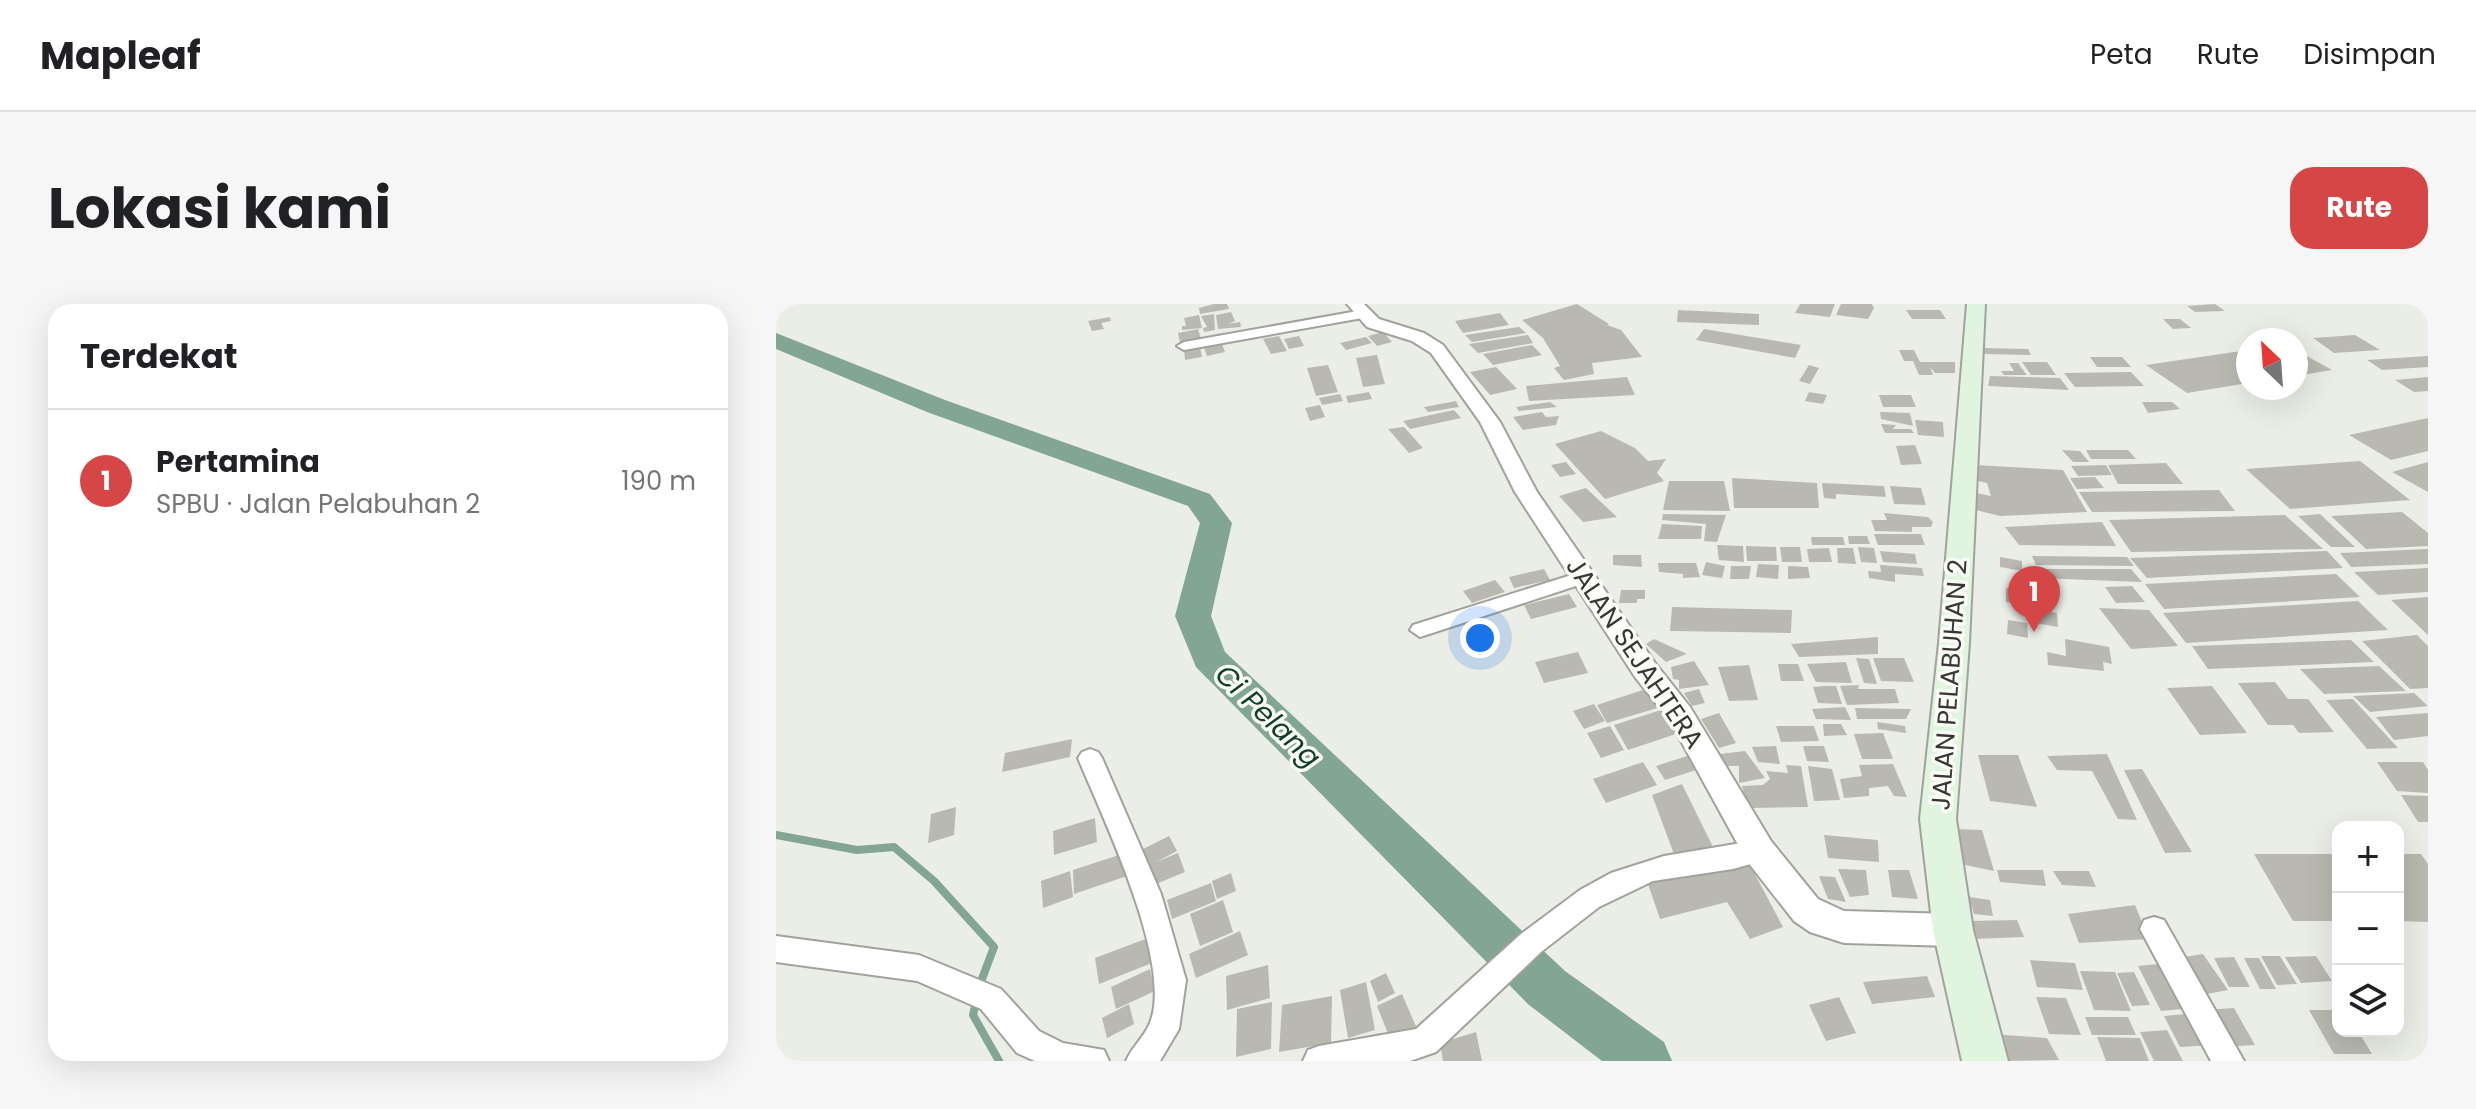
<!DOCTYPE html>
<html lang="id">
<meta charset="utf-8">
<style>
:root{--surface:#fff;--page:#f6f6f6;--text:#202124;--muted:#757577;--line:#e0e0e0;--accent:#d54646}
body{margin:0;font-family:Poppins,sans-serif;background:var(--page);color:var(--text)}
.controls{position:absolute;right:24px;bottom:24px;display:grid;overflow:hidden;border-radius:16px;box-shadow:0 8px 32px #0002}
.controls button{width:72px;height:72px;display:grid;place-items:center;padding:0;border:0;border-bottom:2px solid var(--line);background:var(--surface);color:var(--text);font:40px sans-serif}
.compass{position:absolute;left:1460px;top:24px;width:72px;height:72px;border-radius:50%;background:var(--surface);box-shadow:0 8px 32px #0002;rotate:335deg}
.you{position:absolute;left:704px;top:334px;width:28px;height:28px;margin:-20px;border:6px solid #fff;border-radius:50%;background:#1a73e8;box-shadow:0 0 0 12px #1a73e833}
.badge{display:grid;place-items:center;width:52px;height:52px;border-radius:50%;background:var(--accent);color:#fff;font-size:26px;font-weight:700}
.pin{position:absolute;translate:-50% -66px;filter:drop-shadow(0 2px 4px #0008)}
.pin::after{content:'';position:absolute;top:42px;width:28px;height:24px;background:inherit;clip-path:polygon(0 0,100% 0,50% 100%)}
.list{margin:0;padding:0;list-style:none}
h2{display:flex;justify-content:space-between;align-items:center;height:104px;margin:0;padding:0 32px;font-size:34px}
h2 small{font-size:26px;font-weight:400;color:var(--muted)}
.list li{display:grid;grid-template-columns:52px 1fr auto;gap:24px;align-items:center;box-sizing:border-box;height:144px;padding:0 32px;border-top:2px solid var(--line)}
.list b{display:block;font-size:30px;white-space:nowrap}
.list p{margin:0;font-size:26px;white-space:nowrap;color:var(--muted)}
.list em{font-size:26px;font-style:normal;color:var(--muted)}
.icon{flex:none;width:44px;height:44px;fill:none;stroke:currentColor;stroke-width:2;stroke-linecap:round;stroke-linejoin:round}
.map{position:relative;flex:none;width:1652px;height:757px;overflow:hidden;border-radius:24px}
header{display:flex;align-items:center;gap:48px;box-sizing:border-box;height:112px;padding:0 40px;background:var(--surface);border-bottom:2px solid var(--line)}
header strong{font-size:38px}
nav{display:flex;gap:44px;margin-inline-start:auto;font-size:28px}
.intro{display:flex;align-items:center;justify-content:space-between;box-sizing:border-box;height:192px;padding:0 48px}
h1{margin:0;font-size:56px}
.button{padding:20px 36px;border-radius:24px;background:var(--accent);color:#fff;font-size:28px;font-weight:700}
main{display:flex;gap:48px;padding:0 48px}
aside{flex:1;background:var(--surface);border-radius:24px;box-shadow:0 8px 32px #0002}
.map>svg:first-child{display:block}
</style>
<header>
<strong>Mapleaf</strong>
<nav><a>Peta</a><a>Rute</a><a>Disimpan</a></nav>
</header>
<div class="intro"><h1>Lokasi kami</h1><a class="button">Rute</a></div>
<main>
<aside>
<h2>Terdekat<small></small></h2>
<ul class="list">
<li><span class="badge">1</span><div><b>Pertamina</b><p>SPBU · Jalan Pelabuhan 2</p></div><em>190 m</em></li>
</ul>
</aside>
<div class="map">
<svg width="1652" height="757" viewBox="0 0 1652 757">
<rect width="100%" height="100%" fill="#ebeee7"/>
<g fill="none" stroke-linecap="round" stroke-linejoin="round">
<path stroke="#83a594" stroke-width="8" d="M0,531L81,546L118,543L158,577L218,643L203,683
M201,694L197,711L223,757"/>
<path fill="#83a594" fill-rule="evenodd" d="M0,29L169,96L434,190L456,219L435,312L449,348L789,667L888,738L896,757H826L753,701L420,363L399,312L424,219L412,202L151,108L0,45Z"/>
</g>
<path fill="#b9b9b2" d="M438,0H451L453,5L424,10L423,4Z
M801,0L833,20L831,21L845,26L866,53L816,59L818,70L788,76L778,64L784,62L767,34L746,16Z
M1024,0H1059L1054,13L1019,9Z
M1065,0H1096L1098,4L1092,15L1060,11Z
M1439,0L1449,7L1419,8L1411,2Z
M902,6L983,10V21L901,18Z
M1130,6H1164L1170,15H1136Z
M455,8L459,17L452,20L464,18L465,23L442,25L440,11Z
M724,9L733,21L687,29L679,17Z
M438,10L439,26L428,28L427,24L431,23L425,12Z
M423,11L426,24L406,26V22H410L408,14Z
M334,13L335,17L325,19L328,25L316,27L312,17Z
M1387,15H1404L1415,24L1397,25Z
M743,23L750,29L696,38L689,31Z
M422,25L425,35L404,38L402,29Z
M928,25L1025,41L1019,54L920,36Z
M607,28L616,38L601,42L592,32Z
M752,31L757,39L702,49L693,40Z
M1579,31L1604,46L1558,49L1537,34Z
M503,32L511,47L495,50L487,35Z
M523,32L528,42L513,45L508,35Z
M590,33L596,39L570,46L564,39Z
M446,40L449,48L431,52L428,43Z
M756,41L766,51L717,61L707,50Z
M424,43L426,53L409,56L408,46Z
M1206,44L1252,45L1255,51L1208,50Z
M1123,46H1138L1144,58H1179V69H1159L1154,63L1157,71H1143L1137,57H1128Z
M1472,46V79L1411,89L1370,61Z
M1520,46L1556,66L1520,72Z
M601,51L609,80L587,83L580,54Z
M1652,52V63L1606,66L1591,56Z
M1314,53H1346L1355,63H1321Z
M1246,58H1271L1280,71H1255Z
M1233,59H1242L1251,71H1228L1225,67H1238Z
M552,61L562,88L540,92L531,64Z
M1033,61L1043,64L1034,80L1023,77Z
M720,63L724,67L741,85L714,91L694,68Z
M1355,68L1368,82L1299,83L1288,69Z
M1214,72L1284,74L1293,86L1212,82Z
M851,73L859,91L753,97L750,82Z
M1652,73V87L1638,88L1619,76Z
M593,88L596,95L572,99L570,92Z
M1033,88L1051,91L1047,100L1029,97Z
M564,90L567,97L546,101L543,94Z
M1103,91H1135L1140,103H1107Z
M680,97L683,103L652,108L648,103Z
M774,98L781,103L743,107L740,103Z
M1366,98H1396L1404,105L1372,109Z
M544,101L549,113L534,117L529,104Z
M678,106L685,114L634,125L627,117Z
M766,108L770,113L783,112L780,121L747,126L737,113Z
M1104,108L1134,109L1137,122L1105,115Z
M1652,114V147L1615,156L1573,131Z
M1139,116L1167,118L1168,133L1142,131Z
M1105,120L1120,121L1117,125H1135L1138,129H1109Z
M628,123L647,144L633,149L612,125Z
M825,127L859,144L872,157L890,155L881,169L888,177L829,195L779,140Z
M1139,141L1146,160L1125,161L1120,142Z
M1286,146L1304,147L1313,158H1297Z
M1310,146H1352L1360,155H1315Z
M1584,157L1634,196L1514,205L1470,165Z
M790,158L800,170L784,173L775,161Z
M1652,158V188L1616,168Z
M1390,159L1407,180H1342L1332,161Z
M1199,161L1287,166L1311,208L1224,212L1192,204L1195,188L1215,192L1211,179L1198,176Z
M1330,161L1336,171L1302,172L1295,162Z
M1319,173L1328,184L1301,185L1294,174Z
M956,174L1041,179L1043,204H958Z
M893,177H948L954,207L887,206Z
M1046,179L1108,182L1110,193L1060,190V195L1048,194Z
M1114,182L1145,184L1150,201L1118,200Z
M810,184L841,213L807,218L783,192Z
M1443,186L1459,207L1316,208L1303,188Z
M1626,208L1652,229V242L1590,245L1555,212Z
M1108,209L1152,213L1157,218L1155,223H1136V228L1099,227L1095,216H1111Z
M887,210L950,211L941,238L928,237L930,220L886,216Z
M1544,210L1579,243H1555L1522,212Z
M1509,211L1547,245L1355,248L1333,216Z
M1326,218L1340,242L1243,241L1229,223Z
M886,220L926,222L925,235H882Z
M1098,230H1145L1149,241H1102Z
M1072,232H1091L1094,240H1073Z
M1035,233H1067L1069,241H1036Z
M941,241L967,242L968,258L943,256Z
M970,242L1000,243L1001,257H971Z
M1004,243H1024L1026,258H1006Z
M1082,243L1098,244L1101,259L1085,258Z
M1053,244L1056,258H1033L1031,245Z
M1061,244H1077L1080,260L1062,259Z
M1652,245V260L1575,263L1564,249Z
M1104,247L1139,250L1141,260L1107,258Z
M1551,247L1567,264L1371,274L1354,254Z
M837,251H865L866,263L837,261Z
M1256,252L1351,253L1358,262L1260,261Z
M1224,253L1246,257V267L1224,263Z
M930,258L949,262L946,274L926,271Z
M882,259H920L924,273L907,274V270L883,268Z
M982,260L1003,261L1002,275L980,273Z
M1104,261L1146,264L1148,272L1119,270V278L1093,274L1092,267L1105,268Z
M955,262H975L973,275H954Z
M1012,262L1032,263L1034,274L1012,275Z
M1652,264V288L1602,291L1578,268Z
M768,265L774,276L738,284L733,273Z
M1260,265H1355L1366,278L1262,274Z
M1560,270L1584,293L1388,305L1369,280Z
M719,276L729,288L696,299L687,287Z
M1356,282L1369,298L1340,299L1329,283Z
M1230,284L1251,288V302L1230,298Z
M845,286H869V295H861V299H843Z
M793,290L801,303L755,315L748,301Z
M1652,293V331L1615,296Z
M1582,297L1612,326L1410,339L1387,309Z
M896,303L1016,306L1015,329L894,327Z
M1323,304L1373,306L1402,342L1355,345Z
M1259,305L1281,309L1282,323L1260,319Z
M1232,316L1251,319L1252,334L1231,330Z
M1641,331L1652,342V384L1634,385L1586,337Z
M1102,333V350L1023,353L1015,340Z
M878,335L911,350L890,358L870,340Z
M1289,335L1333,343L1336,360L1327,358L1328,367L1272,361L1271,348L1290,352Z
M1575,336L1598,358L1432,365L1416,342Z
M802,348L812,369L768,379L759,358Z
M1080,354L1093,355L1101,380L1088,379Z
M1097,354H1128L1138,378L1105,377Z
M918,357L933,381L903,385V376L897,375L895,363Z
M1070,358L1076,379L1040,378L1031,360Z
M1002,360H1022L1028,377H1005Z
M973,361L982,396L953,397L942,363Z
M1603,362L1630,387L1548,390L1524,365Z
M1499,378L1512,395H1532L1558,428L1523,429L1517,421H1492L1462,379Z
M1083,381L1082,385H1119L1123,399L1071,401L1064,382Z
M1049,382H1060L1066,400L1042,399L1037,383Z
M1436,382L1471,429L1424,431L1391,384Z
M873,384L885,403L831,419L821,401Z
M923,385L929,399L916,402L908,389Z
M1638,389L1652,402L1594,408L1577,392Z
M1577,395L1622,444L1591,445L1550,396Z
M818,400L829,417L808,425L797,407Z
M1069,403L1075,416L1040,415L1036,405Z
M1079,404L1135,405L1130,415H1081Z
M888,405L903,429L852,446L838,421Z
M943,409L960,439L943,444L925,415Z
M1652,409V432L1618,436L1600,413Z
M1101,418L1129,422L1130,429L1102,425Z
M1047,420H1065L1071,431L1048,432Z
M834,422L848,446L825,454L811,429Z
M1000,422H1038L1043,437L1005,438Z
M1107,429L1117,455H1086L1078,430Z
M296,435L294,453L226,468L229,449Z
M1000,442L1004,460L982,458L976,443Z
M1027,442H1048L1053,458L1031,457Z
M969,447L989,474L963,479V462H948L944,450Z
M1331,450L1361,516L1342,515L1316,467L1281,466L1271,452Z
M914,451L923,465L889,476L880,462Z
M1202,451H1242L1261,503L1214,497Z
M867,458L881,481L830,499L817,475Z
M1601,458H1647L1652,466V489L1621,487Z
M1117,460L1131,493L1118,492L1112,482L1093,484V492L1068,494L1064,475L1086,472L1083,461Z
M1010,461L1025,462L1032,503L972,504L966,482L987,481L994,475L990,467L1012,469Z
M1032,462L1056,465L1064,496L1038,497Z
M1366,465L1416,548L1389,549L1348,466Z
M906,480L938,545L899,553L876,491Z
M1625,491L1652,492V518H1642Z
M180,503L178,531L152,539L155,510Z
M319,514L321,538L278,551L277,527Z
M1180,525L1206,526L1218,567L1184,560Z
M1048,531L1102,536L1103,558L1052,554Z
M393,532L401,547L380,558L402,549L409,568L380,580L367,545Z
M349,549L351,572L298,590L297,566Z
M1478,550H1562V617H1517Z
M1622,550H1645L1652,560V618L1622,617Z
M974,561L1007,623L974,635L951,598L884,615L871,577Z
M1062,565L1090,566L1093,591L1074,593Z
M1112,566H1133L1142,595L1116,593Z
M1221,566H1267L1270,582L1224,578Z
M294,567L297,593L267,604L265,577Z
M1277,567H1313L1320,583L1286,581Z
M455,569L460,587L441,595L436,577Z
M1043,572L1059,573L1070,598L1052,595Z
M435,579L440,597L396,615L391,596Z
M1193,593L1214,596L1217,612L1198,610Z
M447,596L457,628L424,642L414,610Z
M1359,601L1373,635L1303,639L1292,610Z
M1241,616L1248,633L1197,635L1193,617Z
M464,627L472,651L420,674L413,650Z
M372,634L376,659L323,680L319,654Z
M1427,650L1452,686L1426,691L1402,654Z
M1485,652H1504L1521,680L1501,681Z
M1540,652L1556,677L1525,679L1509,653Z
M1458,653L1474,683H1453L1438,654Z
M1468,654H1483L1500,685H1484Z
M1254,656L1299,659L1307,686L1261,683Z
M1392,659L1418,704L1385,707L1362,662Z
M492,661L494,694L451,706L450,672Z
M374,665L379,687L340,705L335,683Z
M1304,667L1339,668L1355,707L1318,706Z
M1358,668L1374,701L1356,702L1341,669Z
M610,669L619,689L602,698L594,677Z
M1151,672L1159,693L1096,700L1087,678Z
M590,678L599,726L572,734L564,686Z
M626,690L642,727L616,740L601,702Z
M556,692L555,739L503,748L506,701Z
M1063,693L1080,729L1050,737L1033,701Z
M1260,693L1290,694L1305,731L1273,730Z
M496,698L495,745L460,753L461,705Z
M353,700L358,720L331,734L326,714Z
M1458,704L1479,741L1447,743L1427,706Z
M1533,706H1562V727H1582L1596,750H1558Z
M1420,709L1438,741L1404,743L1388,712Z
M1309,713H1352L1360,731H1316Z
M1391,726L1407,757H1378L1364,728Z
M700,728L706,757H667L664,739Z
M1214,730L1271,734L1283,756L1225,757Z
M1321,733L1364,734L1373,757H1330Z"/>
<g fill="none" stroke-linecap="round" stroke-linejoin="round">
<g stroke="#a0a29c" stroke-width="4">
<path id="minor" d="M587,6L594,10L592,13L408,46L401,42L408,38Z
M808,267L818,273L815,277L644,333L634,326L637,321Z
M314,445L322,448L326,454L385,590L410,676L403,725L384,757H350C356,743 367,734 373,721C400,663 326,513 302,454L306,448Z
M983,536L992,539L996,547L992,555L957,565L877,577L823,603L765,648L660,748L634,757H527L532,746L543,742L640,725L745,630L804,586L835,569L888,552Z
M1378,613L1388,616L1468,757H1435L1364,625L1368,616Z
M0,632L143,651L225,685L263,727L287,739L328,746L333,757H259L241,749L205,705L141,677L0,658Z"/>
</g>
<g stroke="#a0a29c" stroke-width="4">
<path id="tertiary" d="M571,0H588L603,15L648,29L667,41L724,118L761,188L879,359L914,403L995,537L1042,595L1068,607L1177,610L1190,615L1195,626L1190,637L1177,642L1068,639L1034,628L1018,617L971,557L894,417L859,373L739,188L704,118L655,49L636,37L591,23Z"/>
</g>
<g stroke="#a0a29c" stroke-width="4">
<path id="secondary" d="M1191,0H1209L1193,339L1180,515L1197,626L1232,757H1186L1157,626L1144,515L1163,339Z"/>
</g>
<use href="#minor" fill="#fff" fill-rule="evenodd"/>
<use href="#tertiary" fill="#fff" fill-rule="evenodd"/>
<use href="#secondary" fill="#e0f4df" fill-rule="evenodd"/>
</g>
<g text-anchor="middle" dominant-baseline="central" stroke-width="7" stroke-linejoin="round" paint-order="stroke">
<g font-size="26" fill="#373836" stroke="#f9fbf4">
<text transform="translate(859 349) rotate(56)">JALAN SEJAHTERA</text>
<text transform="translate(1173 381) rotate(-86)">JALAN PELABUHAN 2</text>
</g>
<g font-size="28" font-style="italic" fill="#0f3e2b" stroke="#f9fbf4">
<text transform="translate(492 412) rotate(44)">Ci Pelang</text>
</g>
</g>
</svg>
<div class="controls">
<button>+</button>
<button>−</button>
<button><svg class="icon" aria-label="layers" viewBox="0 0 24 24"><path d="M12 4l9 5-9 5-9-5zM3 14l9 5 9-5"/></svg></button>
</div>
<svg class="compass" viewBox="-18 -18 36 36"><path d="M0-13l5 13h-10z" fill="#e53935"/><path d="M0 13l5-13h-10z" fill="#757577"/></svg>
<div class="you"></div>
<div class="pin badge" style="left:1258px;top:328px">1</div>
</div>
</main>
